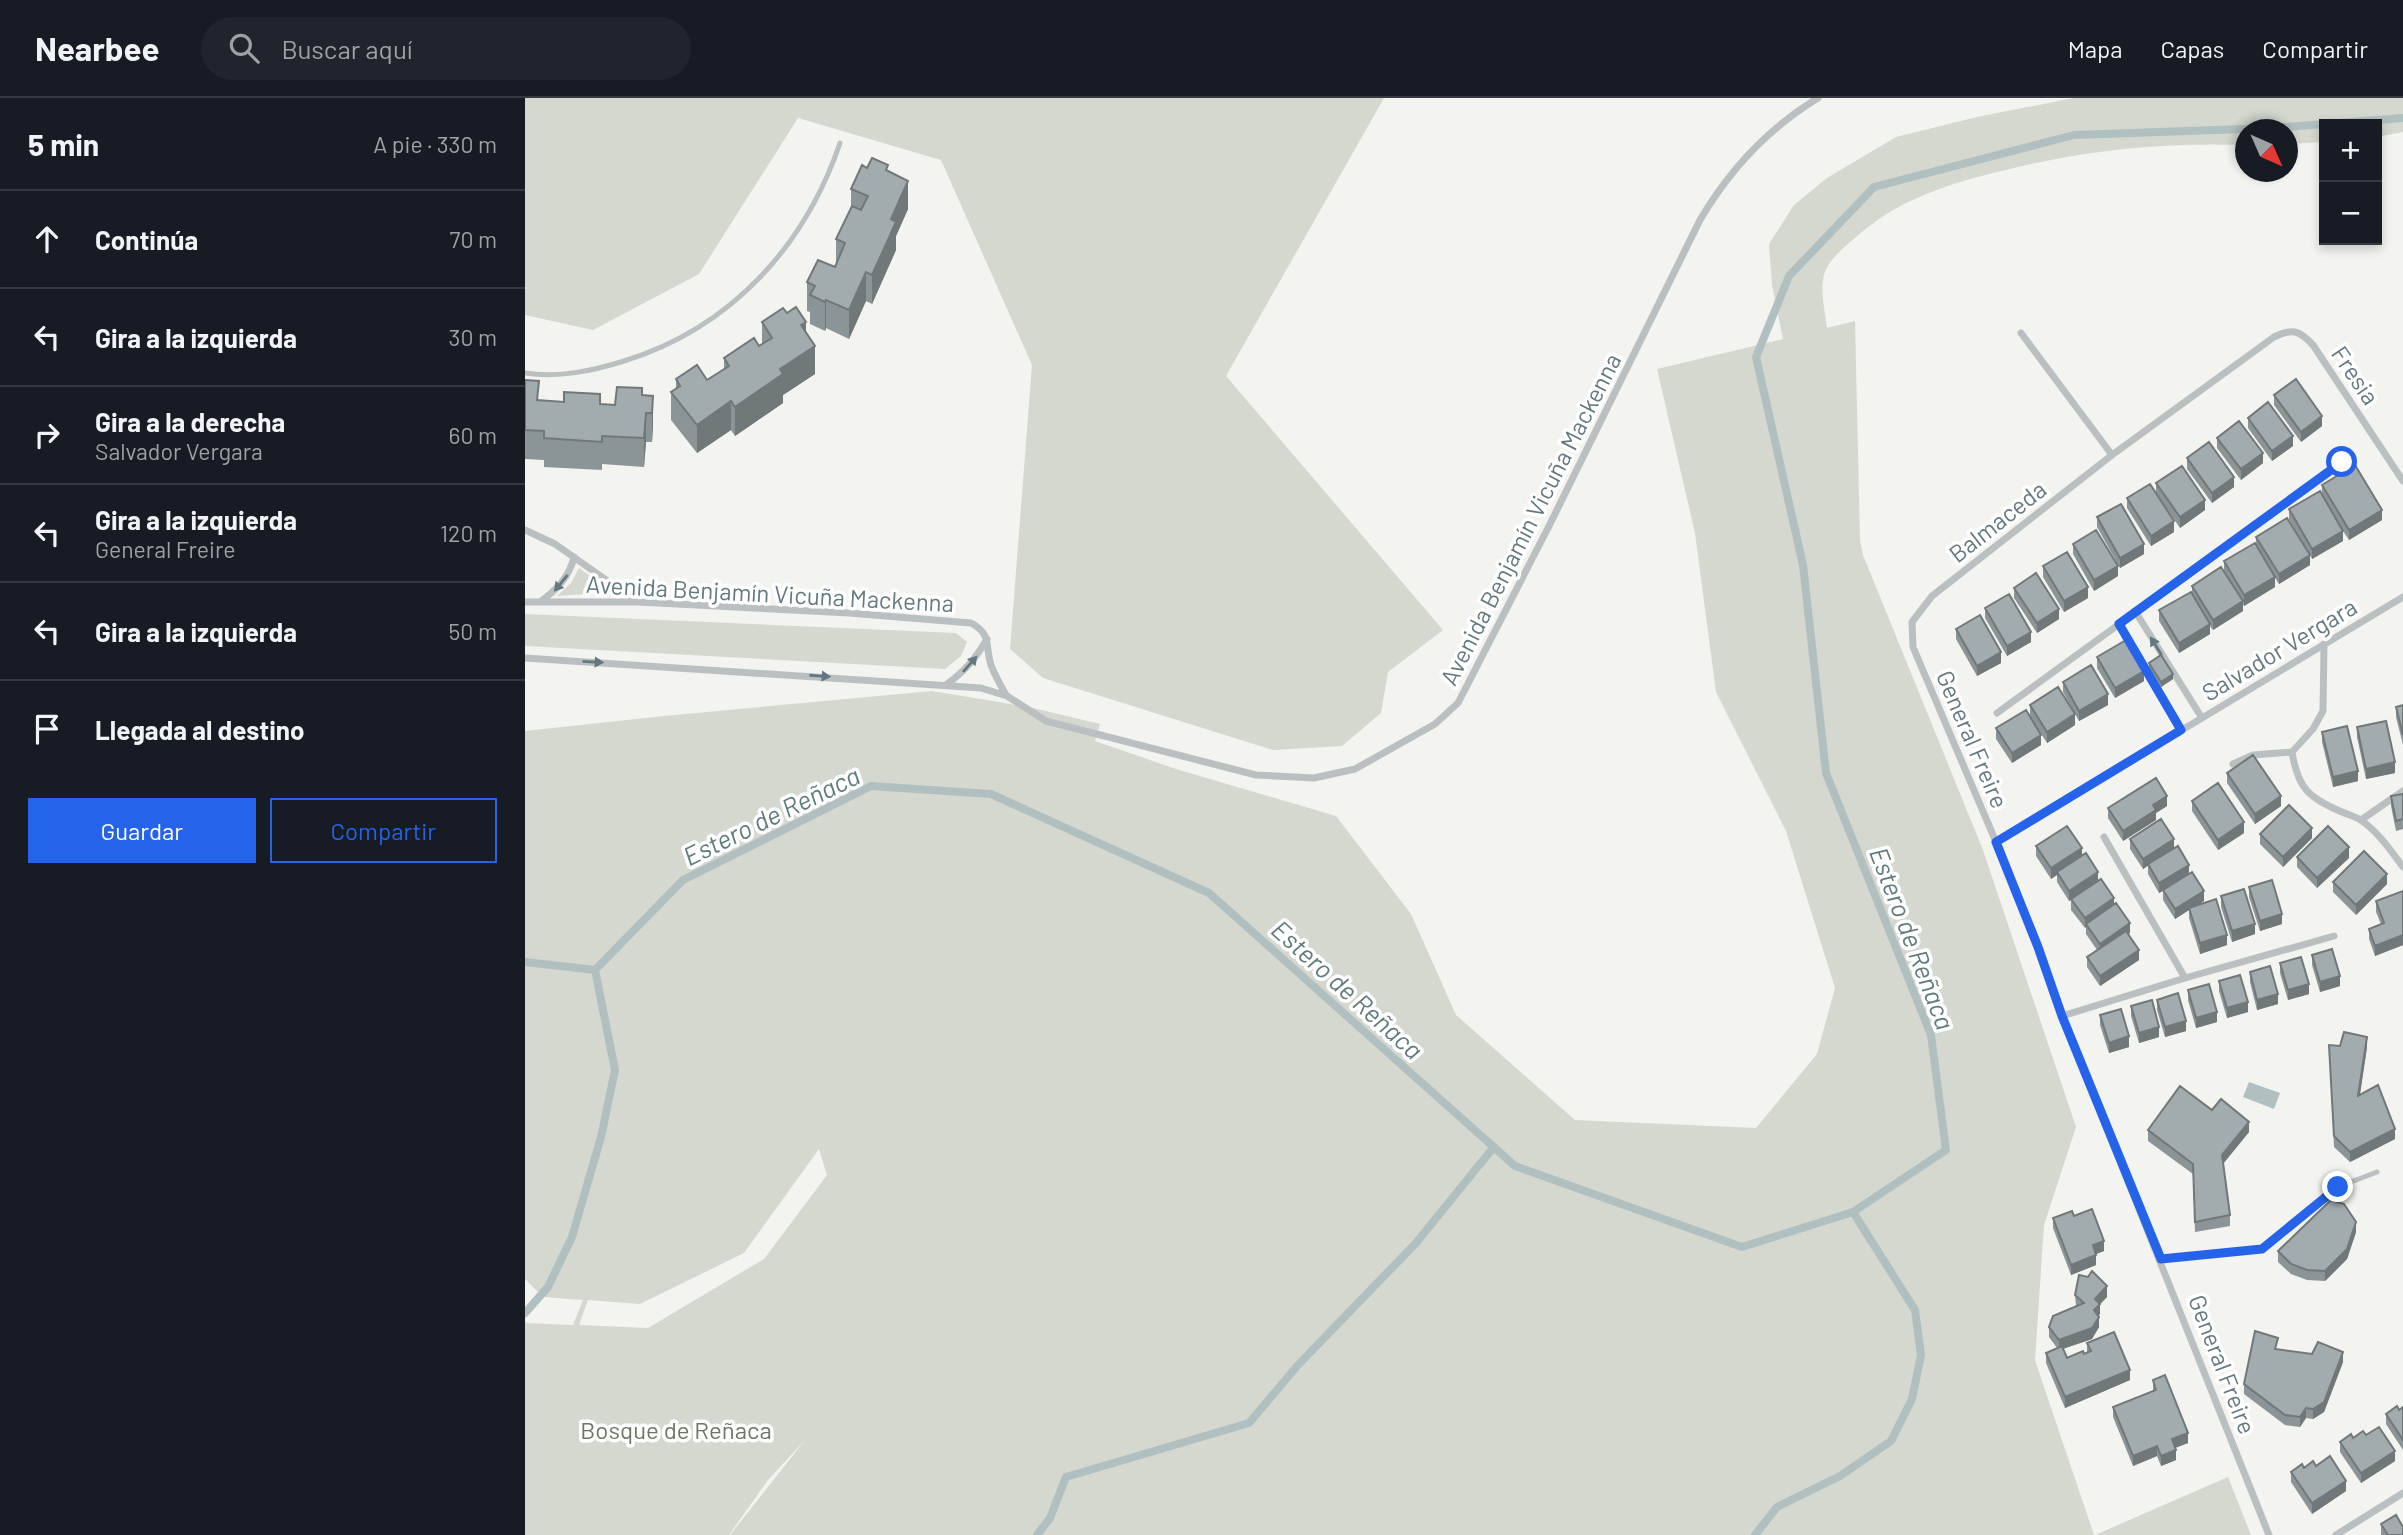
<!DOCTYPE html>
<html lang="es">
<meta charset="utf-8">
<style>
:root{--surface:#171b24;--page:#20242c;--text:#f1f3f6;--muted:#9ea1a6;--line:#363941;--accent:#2563eb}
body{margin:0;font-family:Barlow,sans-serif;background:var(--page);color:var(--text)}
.controls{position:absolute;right:21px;top:21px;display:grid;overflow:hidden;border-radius:0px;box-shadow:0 4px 10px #0003}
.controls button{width:63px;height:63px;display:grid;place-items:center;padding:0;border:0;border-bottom:2px solid var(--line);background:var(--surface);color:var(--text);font:35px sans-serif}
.compass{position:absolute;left:1710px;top:21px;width:63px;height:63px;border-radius:50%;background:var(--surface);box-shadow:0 4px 10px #0003;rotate:135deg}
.stop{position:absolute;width:21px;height:21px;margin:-16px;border:5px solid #2563eb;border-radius:50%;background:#fff}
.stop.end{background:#2563eb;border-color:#fff;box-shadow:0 2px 7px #0008}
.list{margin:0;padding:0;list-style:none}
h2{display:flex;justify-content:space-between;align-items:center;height:91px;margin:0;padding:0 28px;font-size:30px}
h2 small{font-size:23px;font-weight:400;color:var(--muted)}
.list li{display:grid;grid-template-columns:46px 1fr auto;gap:21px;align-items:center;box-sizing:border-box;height:98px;padding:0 28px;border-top:2px solid var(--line)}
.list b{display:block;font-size:26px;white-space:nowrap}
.list p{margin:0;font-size:23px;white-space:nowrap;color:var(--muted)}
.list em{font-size:23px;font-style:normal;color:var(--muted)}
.actions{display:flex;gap:14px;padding:21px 28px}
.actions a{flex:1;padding:16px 0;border:2px solid var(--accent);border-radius:0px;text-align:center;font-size:24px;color:var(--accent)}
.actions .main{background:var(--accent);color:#fff}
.icon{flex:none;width:38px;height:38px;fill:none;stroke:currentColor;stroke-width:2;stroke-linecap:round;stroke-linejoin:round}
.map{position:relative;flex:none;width:1878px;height:1437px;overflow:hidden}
header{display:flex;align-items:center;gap:42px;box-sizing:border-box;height:98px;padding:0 35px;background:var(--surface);border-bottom:2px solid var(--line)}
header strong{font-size:33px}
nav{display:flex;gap:38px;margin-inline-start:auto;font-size:24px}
.search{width:490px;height:63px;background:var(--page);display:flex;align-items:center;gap:18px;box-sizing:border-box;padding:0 24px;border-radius:38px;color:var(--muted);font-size:26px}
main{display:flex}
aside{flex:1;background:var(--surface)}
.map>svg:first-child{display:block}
</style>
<header>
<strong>Nearbee</strong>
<div class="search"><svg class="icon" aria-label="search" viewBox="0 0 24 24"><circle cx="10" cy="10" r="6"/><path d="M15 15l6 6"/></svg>Buscar aquí</div>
<nav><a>Mapa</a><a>Capas</a><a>Compartir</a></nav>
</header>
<main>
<aside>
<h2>5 min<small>A pie · 330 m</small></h2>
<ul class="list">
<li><svg class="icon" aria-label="ahead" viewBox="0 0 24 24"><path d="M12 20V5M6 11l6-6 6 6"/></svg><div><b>Continúa</b></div><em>70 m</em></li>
<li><svg class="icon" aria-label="left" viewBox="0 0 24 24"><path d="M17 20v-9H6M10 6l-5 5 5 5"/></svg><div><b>Gira a la izquierda</b></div><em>30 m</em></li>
<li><svg class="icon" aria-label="right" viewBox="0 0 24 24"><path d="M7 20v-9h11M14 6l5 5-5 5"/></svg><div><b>Gira a la derecha</b><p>Salvador Vergara</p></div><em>60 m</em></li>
<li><svg class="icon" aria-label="left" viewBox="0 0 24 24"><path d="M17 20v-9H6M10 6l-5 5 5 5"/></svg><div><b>Gira a la izquierda</b><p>General Freire</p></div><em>120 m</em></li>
<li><svg class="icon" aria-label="left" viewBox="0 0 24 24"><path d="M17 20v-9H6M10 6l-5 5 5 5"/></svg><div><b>Gira a la izquierda</b></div><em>50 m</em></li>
<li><svg class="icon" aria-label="arrive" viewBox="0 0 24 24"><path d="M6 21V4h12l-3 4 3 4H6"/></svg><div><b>Llegada al destino</b></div></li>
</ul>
<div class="actions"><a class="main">Guardar</a><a>Compartir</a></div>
</aside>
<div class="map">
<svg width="1878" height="1437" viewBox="0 0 1878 1437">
<rect width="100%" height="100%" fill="#f3f3ef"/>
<path fill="#d4d8cf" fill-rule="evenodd" d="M0,0H859L701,278L918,532L863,574L856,615L817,648L748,652L518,580L485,551L507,267L416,62L273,20L174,176L68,232L0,217Z
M1549,0H1878V34L1852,39V26H1799V44L1763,46L1762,32H1720V47C1632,44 1554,53 1468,75C1417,88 1369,104 1330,140C1319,149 1303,162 1299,177C1295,192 1300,214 1302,230L1330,223L1335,442L1338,457L1458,752L1551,1029L1519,1127L1510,1262L1569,1437H205L280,1342L243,1382L204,1437H0V1223L2,1225L48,1227L58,1202L18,1199L0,1181V633L139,618L407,593L504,609L575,626L570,643L651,671L811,718L886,816L931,917L1050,1022L1231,1030L1292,956L1310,890L1261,733L1191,594L1170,435L1132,271L1258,241L1247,187L1244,146L1269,107L1302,80L1371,39L1452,19ZM294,1051L302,1077L239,1161L123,1230L54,1227L63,1202L115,1206L219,1155Z
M54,470L88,494L32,498L46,485Z
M0,516L431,535L442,544L436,558L420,571L0,548Z
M1703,1379L1726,1437H1570Z"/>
<path fill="#b0c0c1" d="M1724,984L1755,995L1749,1011L1718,999Z"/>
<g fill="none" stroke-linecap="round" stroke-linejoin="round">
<path stroke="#b0c0c1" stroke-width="8" d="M0,864L70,872L158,782L346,688L466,696L684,795L990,1068L1217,1149L1328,1114L1421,1052L1406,937L1301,675L1278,467L1231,259L1264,178L1349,89L1549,37L1747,30L1878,20
M0,1215L23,1189L47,1139L76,1039L90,972L70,872
M512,1437L525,1420L541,1379L724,1325L773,1267L891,1145L968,1050
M1230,1437L1252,1409L1315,1378L1366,1343L1387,1301L1396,1257L1390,1212L1328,1114"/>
<path stroke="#bac0c1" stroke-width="5" d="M0,275C34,280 67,273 99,263C206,230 280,148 315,45
M1635,1161L1737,1151L1813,1089L1852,1074"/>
<path stroke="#bac0c1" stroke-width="7" d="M1496,235L1587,357
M0,432L30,446L111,503
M0,504H113L324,515L446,525C467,536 460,548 466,567C470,578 476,588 481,597
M15,504C31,492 44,480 49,459
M1610,513L1677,620
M1594,526L1656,632
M1799,546L1798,613L1788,631L1767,654C1773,691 1784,700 1817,714C1824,717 1832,719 1837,723C1854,735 1866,753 1878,769
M0,560L456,590L482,598L521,623L731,677L789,680L830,671L910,626L933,605L1024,428L1175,122C1205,71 1242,31 1293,0
M422,586C440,573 451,560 462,541
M1472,615L1817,364
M1708,666L1728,657L1767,654
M1836,722L1878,693
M1579,739L1660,880
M1471,744L1878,499
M1537,918L1660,880L1809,838
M1744,1437L1537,918L1513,849L1471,744L1388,549L1387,524L1407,498L1587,357L1749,239C1767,230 1774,232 1788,247L1878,383
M1811,1437L1878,1395"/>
</g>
<path fill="#8b9496" d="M342,70L363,74L383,111L371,138V152L347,206L341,203L324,241L301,230L300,233L285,226V214L282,213V184L310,169L311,165V141L326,110V91Z
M262,215L281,235L290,276L258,297V305L210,338L206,332L172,355L146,322V294L151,290V281L182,282L199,271V260L237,246V224Z
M0,282L14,302L90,307L117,297L128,298V326L127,344H121L119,369L77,366V372L19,369V362L0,361Z
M1749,297L1797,328L1776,344L1749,307Z
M1723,320L1768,348L1747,363L1723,330Z
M1692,340L1738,365L1716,382L1692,350Z
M1662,360L1709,389L1687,405L1662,371Z
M1631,385L1680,412L1655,430L1631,395Z
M1797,387L1857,422L1824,442L1818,433V443L1787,461L1785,457V467L1754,486L1750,480V489L1719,508L1718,506V513L1688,532L1685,528V536L1654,555L1634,523V512L1667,494V488L1699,473V463L1731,447V439L1782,454L1764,421V411L1797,395Z
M1602,400L1649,434L1626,448L1602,410Z
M1572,419L1619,456L1595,470L1572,429Z
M1548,446L1593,478L1569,493L1548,456Z
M1518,468L1563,500L1539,514L1518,479Z
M1489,490L1534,521L1512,535L1489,500Z
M1460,510L1506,544L1482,558L1460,520Z
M1431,531L1476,565L1452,578L1431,541Z
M1572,559L1619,583L1590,600L1572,570Z
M1624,565L1648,581L1636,589L1624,570Z
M1538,584L1583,607L1554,623L1538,594Z
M1505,607L1550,627L1522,645L1505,618Z
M1878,607V647L1871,619V609Z
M1832,629L1870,675L1841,681L1832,639Z
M1471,630L1516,647L1487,665L1471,641Z
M1797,634L1833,683L1808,689L1797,644Z
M1702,675L1756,708L1730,726L1702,685Z
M1878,696V731L1871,733L1866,708V698Z
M1667,703L1719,735L1693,752L1667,713Z
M1642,708L1631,715V722L1598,743L1583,720V710Z
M1735,736L1787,740L1758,769L1735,746Z
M1605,741L1649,751L1679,803L1674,807L1702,847L1675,856L1664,820V812L1650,821L1638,802V793L1634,795L1623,776V767L1618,771L1605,751Z
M1511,748L1557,758L1589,806L1605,835L1603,836L1614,862L1575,888L1562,869V859L1572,852L1561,836V829L1560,830L1546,812V802L1544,803L1532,784V777L1526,781L1511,758Z
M1772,759L1824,760L1792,790L1772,769Z
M1808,784L1862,786L1831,817L1808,794Z
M1724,789L1757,826L1735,833L1724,799Z
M1878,793V847L1850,858L1844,841V831L1856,826L1851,814V803Z
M1696,798L1730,836L1707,844L1696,809Z
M1787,857L1815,888L1795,894L1787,867Z
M1755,865L1784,896L1763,902L1755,875Z
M1725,874L1753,906L1732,912L1725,884Z
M1694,883L1723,914L1702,920L1694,893Z
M1663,892L1692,924L1671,930L1663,902Z
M1632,902L1661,933L1640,939L1632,912Z
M1606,908L1634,939L1614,945L1606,918Z
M1575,917L1604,949L1584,955L1575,927Z
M1804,947L1842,949L1835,997L1870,1041L1825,1064L1809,1049Z
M1687,1012L1724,1034L1698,1066L1705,1117V1128L1670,1134L1668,1076L1623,1043V1032Z
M1528,1120L1579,1153L1571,1156V1167L1546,1177L1528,1130Z
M1831,1134L1822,1161L1800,1183L1782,1182L1766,1176L1753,1164V1153Z
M1550,1197L1582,1199L1575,1206V1216L1573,1218L1574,1229L1567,1241L1538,1251L1542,1260L1562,1255V1245L1605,1282L1540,1310L1521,1265V1255L1532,1250L1524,1239V1229L1551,1208Z
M1753,1251L1818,1264L1799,1314L1788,1321L1781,1320L1775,1329L1760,1327L1719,1296V1286Z
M1628,1282L1663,1345L1650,1350L1651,1362L1636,1368L1632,1358L1608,1368L1588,1319V1309L1628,1293Z
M1878,1309V1352L1861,1326V1316L1874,1312Z
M1841,1337L1870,1363L1836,1385L1815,1354V1344Z
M1791,1368L1821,1393L1787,1416L1766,1384V1374L1779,1370Z
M1856,1426L1878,1437H1856Z"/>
<path fill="#71787a" d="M383,83V111L371,138V152L347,206V177L366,121Z
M341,174V203L324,241V212Z
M301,202V230L300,233V204Z
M281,224V252L276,227Z
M290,248V276L258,297V305L210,338V309L255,271Z
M128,298V326L127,344V315Z
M206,303V332L172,355V327Z
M121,315V344L119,369V340Z
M1797,318V328L1776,344V334Z
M1768,338V348L1747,363V353Z
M1738,355V365L1716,382V371Z
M1709,379V389L1687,405V395Z
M1680,402V412L1655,430V419Z
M1857,412V422L1824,442V432Z
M1649,423V434L1626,448V438Z
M1818,433V443L1787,461V451Z
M1619,446V456L1595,470V460Z
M1785,457V467L1754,486V476Z
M1593,468V478L1569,493V482Z
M1750,479V489L1719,508V497Z
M1563,489V500L1539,514V503Z
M1718,503V513L1688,532V522Z
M1534,511V521L1512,535V525Z
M1685,526V536L1654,555V545Z
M1506,534V544L1482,558V548Z
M1476,554V565L1452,578V568Z
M1619,573V583L1590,600V590Z
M1648,576V581L1636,589V584Z
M1583,596V607L1554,623V613Z
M1550,616V627L1522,645V634Z
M1516,637V647L1487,665V655Z
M1870,664V675L1841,681V671Z
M1833,673V683L1808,689V679Z
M1642,698V708L1631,715V722L1598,743V733L1628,707Z
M1756,698V708L1730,726V716Z
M1719,724V735L1693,752V742Z
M1787,730V740L1758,769V759Z
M1649,741V751L1618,771V761Z
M1824,749V760L1792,790V780Z
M1557,750V760L1532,774V777L1526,781V770Z
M1664,767V777L1634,795V785Z
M1573,774V784L1544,803V793Z
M1862,776V786L1831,817V807Z
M1679,793V803L1665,812L1664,810V812L1650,821V811Z
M1589,800V810L1561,826V829L1560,830V820Z
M1757,816V826L1735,833V823Z
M1605,825V835L1575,856V846Z
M1730,826V836L1707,844V833Z
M1702,837V847L1675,856V845Z
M1878,837V847L1850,858V848Z
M1614,852V862L1575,888V878Z
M1815,878V888L1795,894V884Z
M1784,886V896L1763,902V892Z
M1753,896V906L1732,912V902Z
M1723,904V914L1702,920V910Z
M1692,914V924L1671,930V920Z
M1661,923V933L1640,939V929Z
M1634,929V939L1614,945V935Z
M1604,938V949L1584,955V945Z
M1842,939V949L1833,1008V998Z
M1724,1024V1034L1697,1067V1057Z
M1870,1031V1041L1825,1064V1054Z
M1831,1124V1134L1822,1161L1800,1183V1173Z
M1579,1143V1153L1568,1157V1147Z
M1571,1157V1167L1546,1177V1167Z
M1582,1188V1199L1570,1211V1201Z
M1575,1206V1216L1569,1223V1212Z
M1574,1219V1229L1567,1241L1534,1252V1242Z
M1818,1254V1264L1799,1314L1788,1321V1311Z
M1605,1272V1282L1540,1310V1299Z
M1781,1310V1320L1775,1329V1319Z
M1663,1335V1345L1647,1351V1341Z
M1632,1348V1358L1608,1368V1358Z
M1651,1352V1362L1636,1368V1358Z
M1870,1353V1363L1836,1385V1375Z
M1821,1383V1393L1787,1416V1405Z"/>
<path fill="#a2acaf" stroke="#71787a" stroke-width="2" d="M347,60L363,67L361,72L383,83L366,121L371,124L347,177L341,174L324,212L301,202L300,204L285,197L290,188L282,184L293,162L310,169L320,145L311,141L327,108L336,112L343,98L326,91L337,67L342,70Z
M271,209L281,224L276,227L290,248L255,271L258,276L210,309L206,303L172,327L146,294L155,288L151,281L172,267L182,282L204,268L199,260L229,240L234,248L247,240L237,224L258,210L262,215Z
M1771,281L1797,318L1776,334L1749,297Z
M0,282L14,283L12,302L39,304V294L75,296V306L90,307L92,289L117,290V297L128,298L127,315H121L119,340L77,338V344L19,340V333L0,332Z
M1743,304L1768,338L1747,353L1723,320Z
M1714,323L1738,355L1716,371L1692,340Z
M1684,344L1709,379L1687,395L1662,360Z
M1830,367L1857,412L1824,432L1797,387Z
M1657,368L1680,402L1655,419L1631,385Z
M1625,386L1649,423L1626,438L1602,400Z
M1795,393L1818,433L1787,451L1764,411Z
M1596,406L1619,446L1595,460L1572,419Z
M1762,420L1785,457L1754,476L1731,439Z
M1571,432L1593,468L1569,482L1548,446Z
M1730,445L1750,479L1719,497L1699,463Z
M1542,454L1563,489L1539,503L1518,468Z
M1696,469L1718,503L1688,522L1667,488Z
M1511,475L1534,511L1512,525L1489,490Z
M1666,494L1685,526L1654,545L1634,512Z
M1484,496L1506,534L1482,548L1460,510Z
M1455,517L1476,554L1452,568L1431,531Z
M1601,542L1619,573L1590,590L1572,559Z
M1636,557L1648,576L1636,584L1624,565Z
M1566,567L1583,596L1554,613L1538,584Z
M1533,589L1550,616L1522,634L1505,607Z
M1878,607V637L1871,609Z
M1501,612L1516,637L1487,655L1471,630Z
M1861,623L1870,664L1841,671L1832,629Z
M1822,628L1833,673L1808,679L1797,634Z
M1728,657L1756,698L1730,716L1702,675Z
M1631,680L1642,698L1628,707L1631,712L1598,733L1583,710Z
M1693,685L1719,724L1693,742L1667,703Z
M1878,696V721L1871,723L1866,698Z
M1764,707L1787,730L1758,759L1735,736Z
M1636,721L1649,741L1618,761L1605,741Z
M1542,728L1557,750L1526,770L1511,748Z
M1803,728L1824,749L1792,780L1772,759Z
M1653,748L1664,767L1634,785L1623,766Z
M1839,753L1862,776L1831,807L1808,784Z
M1561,755L1573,774L1544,793L1532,774Z
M1667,774L1679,793L1650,811L1638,792Z
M1576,781L1589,800L1560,820L1546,801Z
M1747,782L1757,816L1735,823L1724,789Z
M1719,791L1730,826L1707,833L1696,798Z
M1878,793V837L1850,848L1844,831L1859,825L1851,803Z
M1691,801L1702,837L1675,845L1664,810Z
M1591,805L1605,825L1575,846L1561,826Z
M1601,833L1614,852L1575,878L1562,859Z
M1807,851L1815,878L1795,884L1787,857Z
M1776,859L1784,886L1763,892L1755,865Z
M1745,868L1753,896L1732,902L1725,874Z
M1715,877L1723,904L1702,910L1694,883Z
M1684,886L1692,914L1671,920L1663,892Z
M1653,895L1661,923L1640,929L1632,902Z
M1627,902L1634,929L1614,935L1606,908Z
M1596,911L1604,938L1584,945L1575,917Z
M1819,934L1842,939L1833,998L1853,987L1870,1031L1825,1054L1809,1038L1804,947L1815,948Z
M1655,988L1687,1012L1696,1001L1724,1024L1697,1057L1705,1117L1670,1124L1668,1066L1623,1032Z
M1806,1102L1819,1106L1831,1124L1822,1151L1800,1173L1782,1172L1766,1166L1753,1153Z
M1567,1111L1579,1143L1568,1147L1571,1157L1546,1167L1528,1120L1547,1113L1549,1118Z
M1567,1173L1582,1188L1570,1201L1575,1206L1569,1212L1574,1219L1567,1230L1534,1242L1524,1229L1528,1218L1559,1205L1550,1197L1554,1177L1563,1179Z
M1730,1233L1753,1240L1750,1251L1787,1256L1793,1244L1818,1254L1799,1304L1788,1311L1781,1310L1775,1319L1760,1317L1719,1286Z
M1589,1234L1605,1272L1540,1299L1521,1255L1537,1248L1542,1260L1558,1253L1559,1256L1566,1253L1562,1245Z
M1640,1277L1663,1335L1647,1341L1651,1352L1636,1358L1632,1348L1608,1358L1588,1309L1631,1292L1628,1282Z
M1872,1308L1874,1312L1878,1309V1342L1861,1316Z
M1854,1329L1870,1353L1836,1375L1815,1344L1826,1336L1828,1340L1838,1333L1841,1337Z
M1805,1358L1821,1383L1787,1405L1766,1374L1777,1366L1779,1370L1788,1363L1791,1368Z
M1871,1417L1878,1429V1437H1863L1856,1426Z"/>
<defs><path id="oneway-solid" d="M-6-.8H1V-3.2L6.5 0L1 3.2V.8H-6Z" transform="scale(1.75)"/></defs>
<g fill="#64797f">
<use href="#oneway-solid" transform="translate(36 485) rotate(129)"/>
<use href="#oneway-solid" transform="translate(1631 548) rotate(-122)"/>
<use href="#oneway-solid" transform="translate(68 564) rotate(3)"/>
<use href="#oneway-solid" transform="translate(445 566) rotate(-49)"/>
<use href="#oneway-solid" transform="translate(295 578) rotate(4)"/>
</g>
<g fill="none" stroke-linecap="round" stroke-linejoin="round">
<path stroke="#2563eb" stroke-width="9" d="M1813,1089L1737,1151L1636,1161L1537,918L1513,849L1471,744L1656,632L1594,526L1817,364"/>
</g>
<g text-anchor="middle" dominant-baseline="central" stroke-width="7" stroke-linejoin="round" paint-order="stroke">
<g font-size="24" fill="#64797f" stroke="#fff">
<text transform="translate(1831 277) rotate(56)">Fresia</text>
<text transform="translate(1005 421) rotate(-63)">Avenida Benjamín Vicuña Mackenna</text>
<text transform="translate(1472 423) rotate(-38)">Balmaceda</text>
<text transform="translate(245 495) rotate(3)">Avenida Benjamín Vicuña Mackenna</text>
<text transform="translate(1754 551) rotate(-31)">Salvador Vergara</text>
<text transform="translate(1448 641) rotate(67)">General Freire</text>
<text transform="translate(1698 1266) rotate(69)">General Freire</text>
</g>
<g font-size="24" fill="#6b7663" stroke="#fff">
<text x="151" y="1331">Bosque de Reñaca</text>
</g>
<g font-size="26" font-style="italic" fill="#607b7c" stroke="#fff">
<text transform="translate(246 717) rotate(-26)">Estero de Reñaca</text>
<text transform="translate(1388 840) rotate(69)">Estero de Reñaca</text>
<text transform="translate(823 891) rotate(42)">Estero de Reñaca</text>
</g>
</g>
</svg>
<div class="controls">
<button>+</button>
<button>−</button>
</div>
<svg class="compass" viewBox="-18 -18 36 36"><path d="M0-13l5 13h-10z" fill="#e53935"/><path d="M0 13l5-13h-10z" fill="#9ea1a6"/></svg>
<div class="stop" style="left:1817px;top:364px"></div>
<div class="stop end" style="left:1813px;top:1089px"></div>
</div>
</main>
